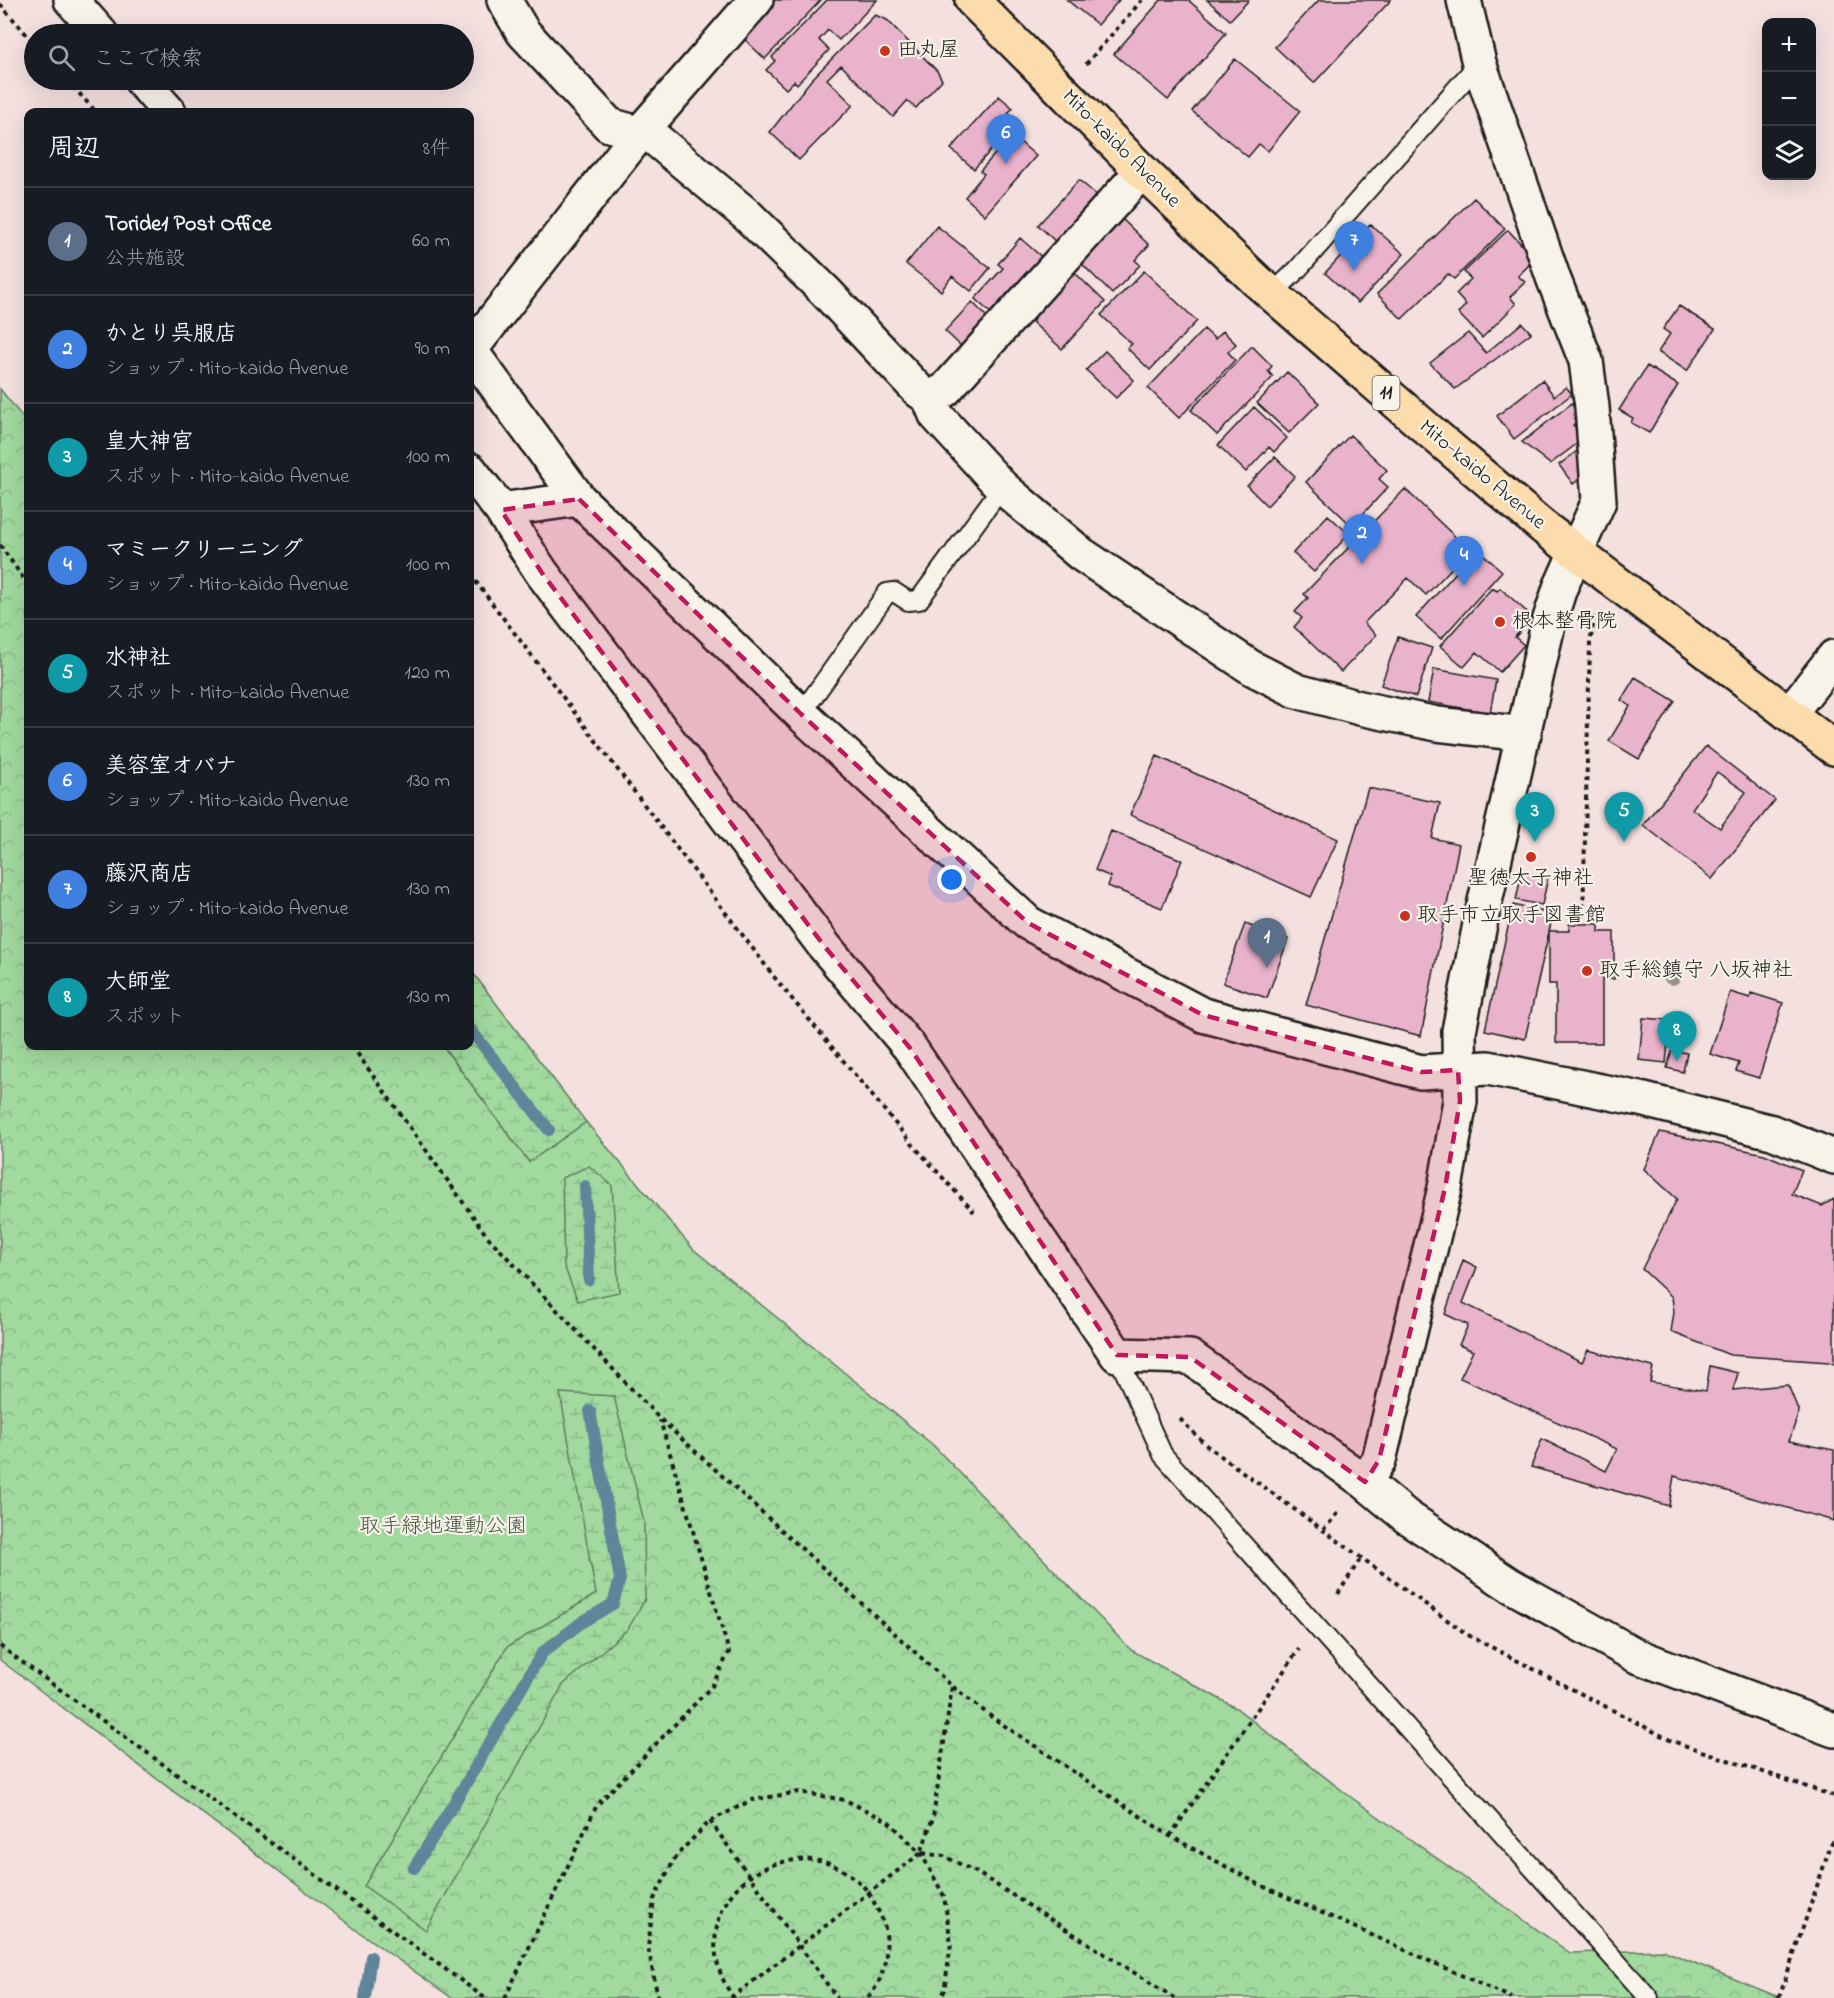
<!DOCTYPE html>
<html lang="ja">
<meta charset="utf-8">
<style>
:root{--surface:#171b24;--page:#242831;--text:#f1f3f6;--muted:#9ea1a6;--line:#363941;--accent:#d93025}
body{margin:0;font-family:"Indie Flower","Klee One",sans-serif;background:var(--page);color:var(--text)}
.controls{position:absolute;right:18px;top:18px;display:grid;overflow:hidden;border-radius:12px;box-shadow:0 6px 24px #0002}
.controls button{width:54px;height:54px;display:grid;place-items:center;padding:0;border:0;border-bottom:2px solid var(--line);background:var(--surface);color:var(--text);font:30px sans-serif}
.you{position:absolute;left:952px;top:880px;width:21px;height:21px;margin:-15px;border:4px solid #fff;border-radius:50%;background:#1a73e8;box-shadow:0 0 0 9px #1a73e833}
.badge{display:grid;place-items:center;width:39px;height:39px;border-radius:50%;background:var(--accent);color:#fff;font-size:20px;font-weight:700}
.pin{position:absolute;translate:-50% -50px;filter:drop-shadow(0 2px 3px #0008)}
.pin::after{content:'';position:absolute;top:32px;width:21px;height:18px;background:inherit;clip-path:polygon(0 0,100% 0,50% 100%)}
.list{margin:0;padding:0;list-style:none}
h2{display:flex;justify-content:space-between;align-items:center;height:78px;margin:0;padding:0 24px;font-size:26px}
h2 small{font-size:20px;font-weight:400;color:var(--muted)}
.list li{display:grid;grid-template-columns:39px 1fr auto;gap:18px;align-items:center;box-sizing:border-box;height:108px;padding:0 24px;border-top:2px solid var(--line)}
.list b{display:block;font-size:22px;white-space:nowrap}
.list p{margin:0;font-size:20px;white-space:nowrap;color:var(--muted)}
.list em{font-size:20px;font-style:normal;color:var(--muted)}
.icon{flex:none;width:33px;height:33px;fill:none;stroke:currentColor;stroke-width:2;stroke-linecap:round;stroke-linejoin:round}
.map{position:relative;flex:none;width:1834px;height:1998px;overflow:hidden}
.search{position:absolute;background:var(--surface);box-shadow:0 6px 24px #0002;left:24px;top:24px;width:450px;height:66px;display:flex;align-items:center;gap:15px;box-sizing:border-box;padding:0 21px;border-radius:33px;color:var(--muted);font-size:22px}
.panel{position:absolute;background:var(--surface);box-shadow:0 6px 24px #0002;left:24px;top:108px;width:450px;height:942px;border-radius:12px}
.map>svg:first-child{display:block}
</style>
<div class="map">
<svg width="1834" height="1998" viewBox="0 0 1834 1998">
<defs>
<pattern id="forest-crowns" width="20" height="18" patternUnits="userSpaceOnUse" patternTransform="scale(1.5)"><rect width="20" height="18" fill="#a1d99e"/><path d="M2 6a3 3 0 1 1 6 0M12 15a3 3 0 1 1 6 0" fill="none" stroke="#8aba88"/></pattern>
<pattern id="wetland-marsh" width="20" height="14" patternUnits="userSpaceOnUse" patternTransform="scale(1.5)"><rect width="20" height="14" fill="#a1d99e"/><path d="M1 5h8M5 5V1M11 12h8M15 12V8" fill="none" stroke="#8aba88"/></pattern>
</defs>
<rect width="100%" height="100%" fill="#f3e0df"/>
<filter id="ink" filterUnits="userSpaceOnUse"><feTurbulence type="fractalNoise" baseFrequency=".0167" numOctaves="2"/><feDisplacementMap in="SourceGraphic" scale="12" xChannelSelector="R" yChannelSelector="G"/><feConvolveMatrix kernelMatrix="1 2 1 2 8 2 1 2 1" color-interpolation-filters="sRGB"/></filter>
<g filter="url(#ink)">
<path fill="url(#forest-crowns)" stroke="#5e7a5d" stroke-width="1.5" d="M0,389L28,424V1046H443L529,1162L586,1122L693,1249L933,1445L1131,1650L1236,1708L1348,1795L1570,1953L1663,1950L1781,1998H452L359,1932L0,1660Z"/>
<path fill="url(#wetland-marsh)" stroke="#5e7a5d" stroke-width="1.5" d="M470,969L586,1122L529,1162L443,1046H470Z
M589,1166L612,1185L619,1292L578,1301L564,1266L562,1178Z
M560,1393L614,1396L644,1522L645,1599L628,1629L563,1685L426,1930L364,1886L507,1647L596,1594Z"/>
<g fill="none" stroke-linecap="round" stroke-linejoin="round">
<path stroke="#60849a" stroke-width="12" d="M470,1029L549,1130
M585,1186L589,1280
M414,1868L462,1790L542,1653L582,1622L613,1604L620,1579L590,1411
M365,1998L371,1957"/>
</g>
<path fill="#e9b3cb" stroke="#1c1c1c" stroke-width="1.5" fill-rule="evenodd" d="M771,0H821L765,59L739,34Z
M827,0H877L839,40L828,30L819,40L829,50L797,84L794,81L786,89L766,70L775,61L772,57Z
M1067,0H1119L1098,25Z
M1161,0H1188L1226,33L1168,100L1114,54Z
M1207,0H1249L1230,20Z
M1319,0H1391L1314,83L1275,47Z
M875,15L887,20L937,71L942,80L916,108L907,101L893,117L841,65L827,79L853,105L799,160L770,132L811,80Z
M1235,59L1300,111L1268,151L1259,144L1248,157L1192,111Z
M999,96L1013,108L1008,113L1017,121L974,169L951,149Z
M1012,135L1036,156L985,215L965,197L984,174L980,171Z
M1079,180L1100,198L1058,244L1038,225Z
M1474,198L1505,229L1454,279L1448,274L1402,319L1377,294Z
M1121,218L1149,245L1135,260L1140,265L1112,294L1079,261Z
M1370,224L1404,254L1358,303L1325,273Z
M937,226L990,268L971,291L952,276L941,291L906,264Z
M1508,230L1535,259L1518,276L1525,282L1510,297L1516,304L1482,338L1458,313L1466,305L1456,294L1471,279L1464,272Z
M1020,238L1044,259L994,316L975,299L1003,268L998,264Z
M1144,271L1197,321L1150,370L1127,348L1132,344L1101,315Z
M1074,272L1105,302L1062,349L1033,323V315Z
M972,302L990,320L963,348L945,331Z
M1679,306L1715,329L1687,371L1658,352L1670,334L1663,329Z
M1522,323L1531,333L1455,389L1430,363L1468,333L1486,353Z
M1204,329L1215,339L1223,331L1236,344L1228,352L1235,360L1179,418L1148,388Z
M1252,346L1272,366L1268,371L1273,377L1217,435L1191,410Z
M1105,351L1134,380L1116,398L1086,370Z
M1647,366L1678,385L1649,433L1631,423L1633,418L1619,410Z
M1287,372L1319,403L1289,433L1257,403Z
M1542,380L1554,396L1566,387L1572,394L1514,439L1497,416Z
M1572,403L1583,416L1573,425L1586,437L1550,464L1522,442Z
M1254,407L1287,438L1274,452L1269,447L1246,472L1218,445Z
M1350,435L1387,470L1379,479L1388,487L1352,526L1306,482Z
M1577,451L1587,462L1589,472L1573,484L1559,465Z
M1275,457L1295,476L1267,506L1247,486Z
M1405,489L1469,550L1426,595L1408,578L1364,623L1376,635L1341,672L1294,627L1302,618L1295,612L1308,598L1304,594Z
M1328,515L1349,534L1314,572L1293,553Z
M1477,549L1502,571L1441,639L1416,617Z
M1492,588L1497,591L1500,588L1527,612L1522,618L1528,623L1515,637L1524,645L1500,672L1477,652L1464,667L1440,646Z
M1398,637L1432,648L1416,697L1381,685Z
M1434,669L1496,680L1490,713L1428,702Z
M1635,677L1675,701L1639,759L1609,741L1630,706L1621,700Z
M1706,746L1775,800L1712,879L1643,825ZM1717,772L1746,792L1720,828L1692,809Z
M1157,756L1338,839L1311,897L1130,815Z
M1368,788L1440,803L1432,838L1459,844L1421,1036L1306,1005Z
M1111,831L1182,860L1162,908L1108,886L1111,877L1095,870Z
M1522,872L1548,878L1542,905L1516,900Z
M1513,905L1553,914L1525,1039L1485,1030Z
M1245,924L1288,939L1267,998L1223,983Z
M1569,924H1599V932H1614V979H1602V1043H1556V984H1549V931H1569Z
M1730,992L1750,998L1751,993L1783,1003L1759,1078L1736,1071L1739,1063L1710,1054Z
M1643,1018L1670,1020L1666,1063L1639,1060Z
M1672,1050L1687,1053L1683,1072L1667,1068Z
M1660,1132L1764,1154L1802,1170L1792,1194L1822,1206L1834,1199V1364L1829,1362L1730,1355L1671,1332L1674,1312L1672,1297L1642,1269L1677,1199L1644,1169Z
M1463,1260L1477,1267L1463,1303L1582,1362L1588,1350L1653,1367L1650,1382L1706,1391L1710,1366L1738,1373L1733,1390L1788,1385L1799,1412L1789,1441L1834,1450V1521L1674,1476L1669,1506L1531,1467L1542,1439L1606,1471L1617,1449L1460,1378L1473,1351L1459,1345L1468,1325L1445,1314Z"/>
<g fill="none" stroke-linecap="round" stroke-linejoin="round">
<g stroke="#1c1c1c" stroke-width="22">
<path id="service" d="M1272,294L1297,270L1479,63
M801,714L887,593L894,592L908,601L919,600L1002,487
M1117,1355L1163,1455L1649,1998"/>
</g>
<g stroke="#1c1c1c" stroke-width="38">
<path id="minor" d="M71,0L101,34
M504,0L523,32L609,125L653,137L747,215L826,292L919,391L929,398L936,415L1002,487L1081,554L1252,668L1297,691L1360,708L1437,724L1524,734
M141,80L169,112
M470,350L579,499L801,714L1028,923L1203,1015L1421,1072L1488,1068L1640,1099L1772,1132L1834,1157
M470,350L639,134L756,0
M929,398L945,390L1142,171
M470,470L501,510L542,573L825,947L910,1048L1117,1355L1190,1357L1365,1482L1407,1517L1510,1585L1637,1656L1834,1730
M501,510L579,499
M1365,1482L1379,1460L1445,1188L1460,1101L1459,1031L1481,919L1548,625L1560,588L1599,501L1592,407L1586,361L1554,280L1479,63L1464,0"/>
</g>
<g stroke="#1c1c1c" stroke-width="38">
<path id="secondary" d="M1789,714L1834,657"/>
</g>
<g stroke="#1c1c1c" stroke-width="38">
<path id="primary" d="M972,0L1142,171L1257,281L1425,427L1543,527L1834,748"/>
</g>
<path stroke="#1c1c1c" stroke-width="4" stroke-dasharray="4.5 4.5" stroke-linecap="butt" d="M0,4L34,43
M1086,64L1142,0
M67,80L96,112
M0,545L28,585
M470,574L778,982L914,1146L974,1212
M1583,917L1590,643L1595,613
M352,1046L487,1236L660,1419L952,1686L993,1718L1170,1836L1260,1885L1512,1998
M1180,1419L1207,1446L1468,1635L1672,1741L1834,1796
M1323,1530L1341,1510
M1338,1594L1361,1558
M0,1646L485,1998
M952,1687L933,1818L921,1853L944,1856L976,1872L1174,1998
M710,1821L837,1998
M1170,1836L1299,1649
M505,1998L597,1805L712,1686L729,1652L660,1420
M658,1998L648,1947L654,1899L676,1856L710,1821L752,1800L799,1792L845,1800L888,1821L921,1853L944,1896L951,1944L944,1992L940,1998
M731,1998L921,1853
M734,1998C691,1940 726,1866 796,1860C813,1858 830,1862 844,1871C857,1879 866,1887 873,1900C878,1911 885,1922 886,1934C888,1955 884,1982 867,1998
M1779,1998L1834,1836"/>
<use href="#service" stroke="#f7f3e8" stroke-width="18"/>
<use href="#minor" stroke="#f7f3e8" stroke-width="33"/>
<use href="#secondary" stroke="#f7f3e8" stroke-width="33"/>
<use href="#primary" stroke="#fcdcac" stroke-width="33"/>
</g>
<circle fill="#939489" cx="1672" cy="976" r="9"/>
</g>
<path fill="#c2185b" fill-opacity="0.2" stroke="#c2185b" stroke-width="4.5" stroke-dasharray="12 8" stroke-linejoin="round" d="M579,499L801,714L1028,923L1203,1015L1421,1072L1458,1070L1460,1101L1445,1188L1379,1460L1365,1482L1190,1357L1117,1355L910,1048L825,947L542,573L501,510Z"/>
<g fill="#c8321e" stroke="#f7f3e8" stroke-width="2">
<circle cx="885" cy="51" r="6"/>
<circle cx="1500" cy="622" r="6"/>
<circle cx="1531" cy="857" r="6"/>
<circle cx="1405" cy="916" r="6"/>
<circle cx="1587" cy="971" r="6"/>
</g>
<g text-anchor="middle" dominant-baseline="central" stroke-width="4.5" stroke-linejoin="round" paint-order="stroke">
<rect fill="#f7f3e8" stroke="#5e5c59" stroke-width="1.5" x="1372.5" y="376" width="27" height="34" rx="4.5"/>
<g font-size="20" font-weight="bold" fill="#1c1c1c">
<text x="1386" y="393">11</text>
</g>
<g font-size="21" fill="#1c1c1c" stroke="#f7f3e8" text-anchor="start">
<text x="897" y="51">田丸屋</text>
<text x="1512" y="622">根本整骨院</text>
<text x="1531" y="879" text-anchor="middle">聖徳太子神社</text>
<text x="1417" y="916">取手市立取手図書館</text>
<text x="1599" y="971">取手総鎮守 八坂神社</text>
</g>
<g font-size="21" fill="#1c1c1c" stroke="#f7f3e8">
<text transform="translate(1121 149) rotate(45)">Mito-kaido Avenue</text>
<text transform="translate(1482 475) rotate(40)">Mito-kaido Avenue</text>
</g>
<g font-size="21" fill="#445543" stroke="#f7f3e8">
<text x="443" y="1527">取手緑地運動公園</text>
</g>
</g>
</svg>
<div class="controls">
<button>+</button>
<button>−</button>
<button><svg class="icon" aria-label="layers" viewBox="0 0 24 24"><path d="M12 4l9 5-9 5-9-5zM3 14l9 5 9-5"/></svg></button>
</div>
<div class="you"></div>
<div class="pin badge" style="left:1267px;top:968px;background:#5c6f8a">1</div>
<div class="pin badge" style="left:1362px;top:564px;background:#3f7fe0">2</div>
<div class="pin badge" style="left:1535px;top:842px;background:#0f9aa8">3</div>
<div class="pin badge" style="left:1464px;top:586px;background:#3f7fe0">4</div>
<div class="pin badge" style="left:1624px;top:842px;background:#0f9aa8">5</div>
<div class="pin badge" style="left:1006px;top:164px;background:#3f7fe0">6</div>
<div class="pin badge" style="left:1354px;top:271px;background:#3f7fe0">7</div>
<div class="pin badge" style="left:1677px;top:1061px;background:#0f9aa8">8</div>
<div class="search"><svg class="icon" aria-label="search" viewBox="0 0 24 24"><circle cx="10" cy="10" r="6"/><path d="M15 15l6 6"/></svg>ここで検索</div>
<section class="panel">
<h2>周辺<small>8件</small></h2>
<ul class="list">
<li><span class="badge" style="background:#5c6f8a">1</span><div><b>Toride1 Post Office</b><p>公共施設</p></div><em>60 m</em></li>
<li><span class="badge" style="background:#3f7fe0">2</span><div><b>かとり呉服店</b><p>ショップ · Mito-kaido Avenue</p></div><em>90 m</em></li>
<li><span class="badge" style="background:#0f9aa8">3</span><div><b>皇大神宮</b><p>スポット · Mito-kaido Avenue</p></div><em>100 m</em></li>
<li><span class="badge" style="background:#3f7fe0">4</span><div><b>マミークリーニング</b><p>ショップ · Mito-kaido Avenue</p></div><em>100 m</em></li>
<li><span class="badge" style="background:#0f9aa8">5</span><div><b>水神社</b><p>スポット · Mito-kaido Avenue</p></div><em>120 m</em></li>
<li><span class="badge" style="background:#3f7fe0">6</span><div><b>美容室オバナ</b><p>ショップ · Mito-kaido Avenue</p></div><em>130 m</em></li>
<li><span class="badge" style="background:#3f7fe0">7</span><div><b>藤沢商店</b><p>ショップ · Mito-kaido Avenue</p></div><em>130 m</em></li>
<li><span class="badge" style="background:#0f9aa8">8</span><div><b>大師堂</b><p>スポット</p></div><em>130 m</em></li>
</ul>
</section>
</div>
